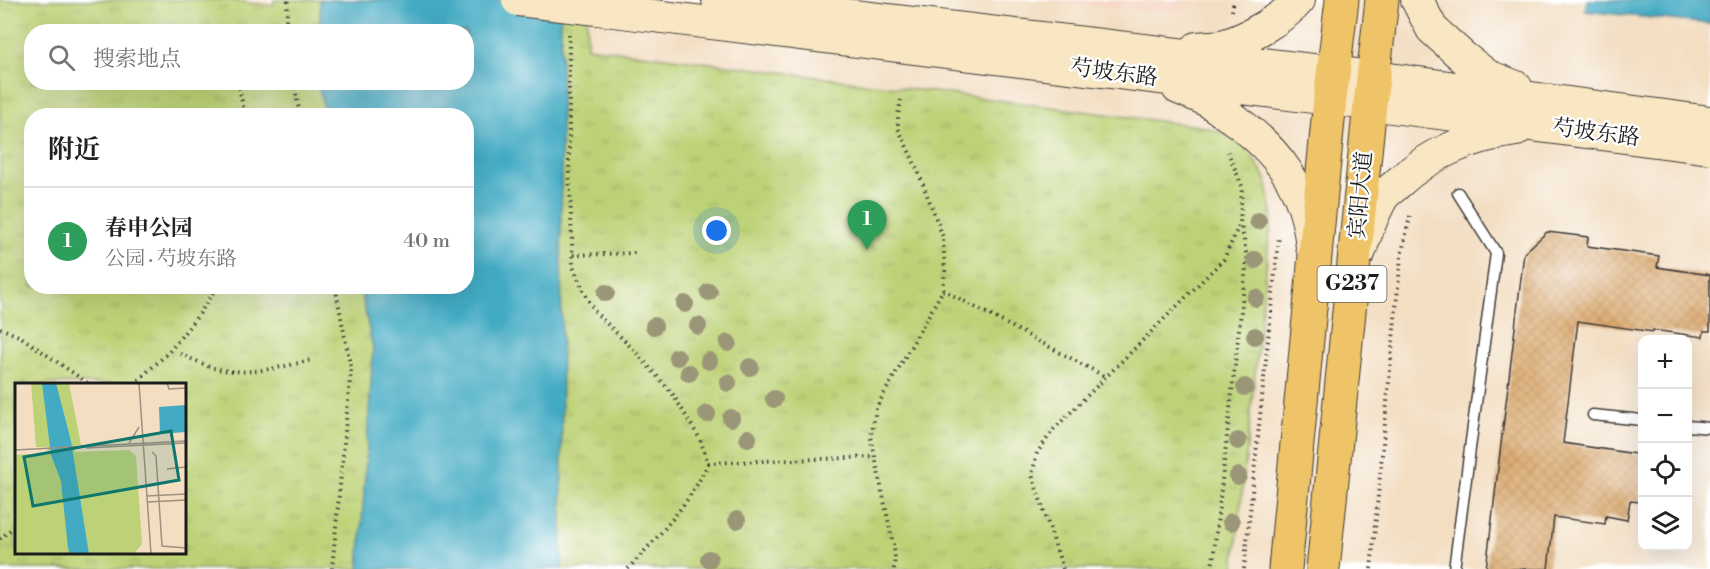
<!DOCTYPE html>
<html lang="zh">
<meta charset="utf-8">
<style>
:root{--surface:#fff;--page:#f6f6f6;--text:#222;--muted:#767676;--line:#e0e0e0;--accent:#b45309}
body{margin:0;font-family:"Libre Bodoni","Noto Serif SC",serif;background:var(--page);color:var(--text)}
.controls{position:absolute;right:18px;bottom:18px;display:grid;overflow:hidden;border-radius:12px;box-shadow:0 6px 24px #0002}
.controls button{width:54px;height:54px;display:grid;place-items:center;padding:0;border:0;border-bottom:2px solid var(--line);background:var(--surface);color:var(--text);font:30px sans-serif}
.you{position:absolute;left:717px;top:231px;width:21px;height:21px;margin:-15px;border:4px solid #fff;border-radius:50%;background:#1a73e8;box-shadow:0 0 0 9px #1a73e833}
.badge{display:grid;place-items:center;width:39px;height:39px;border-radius:50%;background:var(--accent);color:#fff;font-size:20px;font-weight:700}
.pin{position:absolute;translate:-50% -50px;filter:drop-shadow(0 2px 3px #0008)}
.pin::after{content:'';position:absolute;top:32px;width:21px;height:18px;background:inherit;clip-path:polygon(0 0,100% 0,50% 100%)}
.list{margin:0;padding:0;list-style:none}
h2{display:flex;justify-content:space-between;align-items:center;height:78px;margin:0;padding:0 24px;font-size:26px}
h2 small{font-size:20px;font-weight:400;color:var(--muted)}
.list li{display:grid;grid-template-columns:39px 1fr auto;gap:18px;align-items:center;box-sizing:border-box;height:108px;padding:0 24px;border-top:2px solid var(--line)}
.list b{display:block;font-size:22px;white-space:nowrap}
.list p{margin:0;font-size:20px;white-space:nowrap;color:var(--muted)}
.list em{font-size:20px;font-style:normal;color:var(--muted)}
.icon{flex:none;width:33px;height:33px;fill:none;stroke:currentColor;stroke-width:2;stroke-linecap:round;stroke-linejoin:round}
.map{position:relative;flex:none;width:1710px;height:569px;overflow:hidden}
.search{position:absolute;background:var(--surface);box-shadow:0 6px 24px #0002;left:24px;top:24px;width:450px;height:66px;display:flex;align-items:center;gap:15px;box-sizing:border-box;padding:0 21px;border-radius:24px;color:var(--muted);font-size:22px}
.panel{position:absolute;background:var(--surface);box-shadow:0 6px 24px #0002;left:24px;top:108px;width:450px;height:186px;border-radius:24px}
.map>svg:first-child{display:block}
</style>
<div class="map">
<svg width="1710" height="569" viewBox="0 0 1710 569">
<defs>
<pattern id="grass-tufts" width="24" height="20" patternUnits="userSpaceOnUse" patternTransform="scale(1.5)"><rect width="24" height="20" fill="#bdd276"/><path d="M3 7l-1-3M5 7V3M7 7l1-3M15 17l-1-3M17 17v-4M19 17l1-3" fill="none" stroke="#a2b466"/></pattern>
<pattern id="building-cross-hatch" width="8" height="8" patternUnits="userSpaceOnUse" patternTransform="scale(1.5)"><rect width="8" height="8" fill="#daa566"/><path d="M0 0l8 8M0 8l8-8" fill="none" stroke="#ba8d58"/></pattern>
</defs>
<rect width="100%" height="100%" fill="#fff"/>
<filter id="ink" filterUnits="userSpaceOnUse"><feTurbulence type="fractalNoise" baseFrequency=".0167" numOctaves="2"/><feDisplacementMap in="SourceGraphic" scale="12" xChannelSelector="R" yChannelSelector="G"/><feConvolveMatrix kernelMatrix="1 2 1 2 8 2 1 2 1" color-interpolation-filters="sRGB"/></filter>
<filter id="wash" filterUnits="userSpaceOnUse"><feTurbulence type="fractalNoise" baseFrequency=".008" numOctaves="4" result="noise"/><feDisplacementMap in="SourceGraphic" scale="24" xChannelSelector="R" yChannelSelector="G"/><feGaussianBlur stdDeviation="1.35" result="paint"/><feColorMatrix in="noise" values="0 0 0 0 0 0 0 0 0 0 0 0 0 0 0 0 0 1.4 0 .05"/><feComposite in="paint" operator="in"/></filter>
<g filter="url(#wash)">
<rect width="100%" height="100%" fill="#f3dec2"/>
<path fill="#f4d3bf" d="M1033,0H1193L1176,14Z"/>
<path fill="url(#grass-tufts)" stroke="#6c7749" stroke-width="1.5" fill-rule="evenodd" d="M0,0H227L273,6L274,0H587V47L1205,127L1241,140L1266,178L1272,213L1234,569H0ZM32,32H466V82H32ZM32,116H466V286H32ZM16,384H184V552H16Z"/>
<path fill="#43aac3" stroke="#306370" stroke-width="1.5" d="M320,0H561L562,569H359L373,349L360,287L466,286V116L325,115L318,83L466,82V32H307L306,29L320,22Z
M1587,0H1710V24L1585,11Z"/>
<g id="blocks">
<path fill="url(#building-cross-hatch)" d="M1547,232L1588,237L1587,246L1659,256L1657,267L1710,275V331H1704L1703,337L1653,330V332L1578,321L1563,443L1642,455V486L1640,502L1630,501L1627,520L1606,516L1605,524L1554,517L1548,569H1486L1524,253Z"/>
</g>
</g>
<g filter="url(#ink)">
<use href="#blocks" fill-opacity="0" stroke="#3c3935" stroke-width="1.5"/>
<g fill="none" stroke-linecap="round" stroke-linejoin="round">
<g stroke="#3c3935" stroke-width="13">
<path id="lane" d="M1593,415L1642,420
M1688,426L1710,428
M1454,569L1496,253L1458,193"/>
</g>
<g stroke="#3c3935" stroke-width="34">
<path id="secondary" d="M718,0L1373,77L1710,122
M1417,0L1432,29L1463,57L1488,76L1516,87
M597,9L1330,99L1710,148
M1197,48C1206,47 1216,47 1225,45C1247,39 1285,17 1299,0
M1178,88C1188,92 1198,96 1208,101C1216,106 1223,112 1231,117C1279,151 1306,188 1312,247
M1360,251C1365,236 1375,209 1384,195C1388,191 1394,187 1398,183C1430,153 1473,136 1516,130"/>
</g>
<g stroke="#3c3935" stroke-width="35">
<path id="highway" d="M1285,569L1330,99L1342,0
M1323,569L1370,104L1382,0"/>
</g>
<path stroke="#3c3935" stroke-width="4" stroke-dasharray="1.5 4.5" stroke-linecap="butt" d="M1232,11L1234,0
M261,32L266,27
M285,32L288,0
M569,34V164L573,267L587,298L596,313L633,349L672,393L700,439L708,463C690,504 658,536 628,569
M238,82L245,116
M294,82L300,116
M573,255L635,253
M943,290L1106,377
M0,328L21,337L89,384
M180,354C190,358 200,363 210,367C244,377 279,368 311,360
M134,384L169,352L200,313L217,286
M708,463L874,457
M0,539L16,525
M332,569L351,369L335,286
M894,569L895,554L871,437L876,408L943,290L945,271L943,237L917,169L898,128V115L901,100
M1063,569L1032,475L1037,453L1053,430L1224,259L1240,223L1242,186L1228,152
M1212,569L1247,258L1241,224
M1244,569L1279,235
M1371,569L1401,256L1411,212"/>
<use href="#lane" stroke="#fff" stroke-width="10"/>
<use href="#secondary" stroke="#f9e7c3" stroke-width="32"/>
<use href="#highway" stroke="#efc469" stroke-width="33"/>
<g stroke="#3c3935" stroke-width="34" stroke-linecap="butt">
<path id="secondary-bridge" d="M518,0L597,9"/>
</g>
<use href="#secondary-bridge" stroke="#f9e7c3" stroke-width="32"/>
</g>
<g fill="#9c9678">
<circle cx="1258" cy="221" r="9"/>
<circle cx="1255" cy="260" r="9"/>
<circle cx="709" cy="292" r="9"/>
<circle cx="606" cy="293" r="9"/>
<circle cx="1256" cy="298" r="9"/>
<circle cx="685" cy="304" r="9"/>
<circle cx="654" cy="326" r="9"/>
<circle cx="698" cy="326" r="9"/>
<circle cx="1255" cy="336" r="9"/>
<circle cx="728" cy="343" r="9"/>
<circle cx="677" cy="357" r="9"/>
<circle cx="709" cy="361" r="9"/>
<circle cx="750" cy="367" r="9"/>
<circle cx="689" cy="373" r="9"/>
<circle cx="728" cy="383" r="9"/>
<circle cx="1245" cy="387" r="9"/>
<circle cx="774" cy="399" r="9"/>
<circle cx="707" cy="414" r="9"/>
<circle cx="731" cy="418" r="9"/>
<circle cx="748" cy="438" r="9"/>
<circle cx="1238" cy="441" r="9"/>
<circle cx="1238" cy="476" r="9"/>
<circle cx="737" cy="520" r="9"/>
<circle cx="1231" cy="522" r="9"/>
<circle cx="709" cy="559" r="9"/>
</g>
</g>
<g text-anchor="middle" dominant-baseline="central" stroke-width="4.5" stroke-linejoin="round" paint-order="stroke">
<rect fill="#fff" stroke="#606060" stroke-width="1.5" x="1317.5" y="266" width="69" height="36" rx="4.5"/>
<g font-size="21" font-weight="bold" fill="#1c1c1c">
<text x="1352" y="284">G237</text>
</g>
<g font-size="22" fill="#1c1c1c" stroke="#fff">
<text transform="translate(1114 73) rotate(7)">芍坡东路</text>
<text transform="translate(1596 133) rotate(7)">芍坡东路</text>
<text transform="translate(1361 195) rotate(-85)">宾阳大道</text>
</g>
</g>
<g transform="translate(15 383)">
<rect width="171" height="171" fill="#f3dec2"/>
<path d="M16,0H54L66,62L59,63L60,69L114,67L121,73L127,161L119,171H0V72L33,70L32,64H21Z" fill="#bdd276"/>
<path d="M27,0H41L56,58L74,171H55L53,165L46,98L36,72ZM171,22V49L145,51L144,24Z" fill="#43aac3"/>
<path fill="none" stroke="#9d9080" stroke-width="1.5" d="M124,0L136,171M152,0L154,6L171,5M114,60L124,44M71,65L171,60M0,67L171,58M137,69L141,73L147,163L171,165M152,86L171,84M132,113L171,111M132,119L171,117"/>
<path fill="#0f766e" fill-opacity="0.15" stroke="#0f766e" stroke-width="3" d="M156,48L164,97L18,123L9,74Z"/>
<rect width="171" height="171" fill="none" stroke="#1c1c1c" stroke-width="3"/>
</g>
</svg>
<div class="controls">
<button>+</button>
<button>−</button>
<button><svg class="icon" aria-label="locate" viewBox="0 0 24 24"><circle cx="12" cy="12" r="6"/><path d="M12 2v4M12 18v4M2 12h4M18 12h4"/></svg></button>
<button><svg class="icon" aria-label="layers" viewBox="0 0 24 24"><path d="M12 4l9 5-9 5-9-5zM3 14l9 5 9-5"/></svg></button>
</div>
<div class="you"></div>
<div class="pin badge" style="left:867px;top:250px;background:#2e9e5b">1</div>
<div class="search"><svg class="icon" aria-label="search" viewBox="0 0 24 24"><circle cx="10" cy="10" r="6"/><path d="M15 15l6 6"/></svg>搜索地点</div>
<section class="panel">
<h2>附近<small></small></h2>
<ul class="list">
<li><span class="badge" style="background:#2e9e5b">1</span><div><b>春申公园</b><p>公园 · 芍坡东路</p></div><em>40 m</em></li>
</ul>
</section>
</div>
